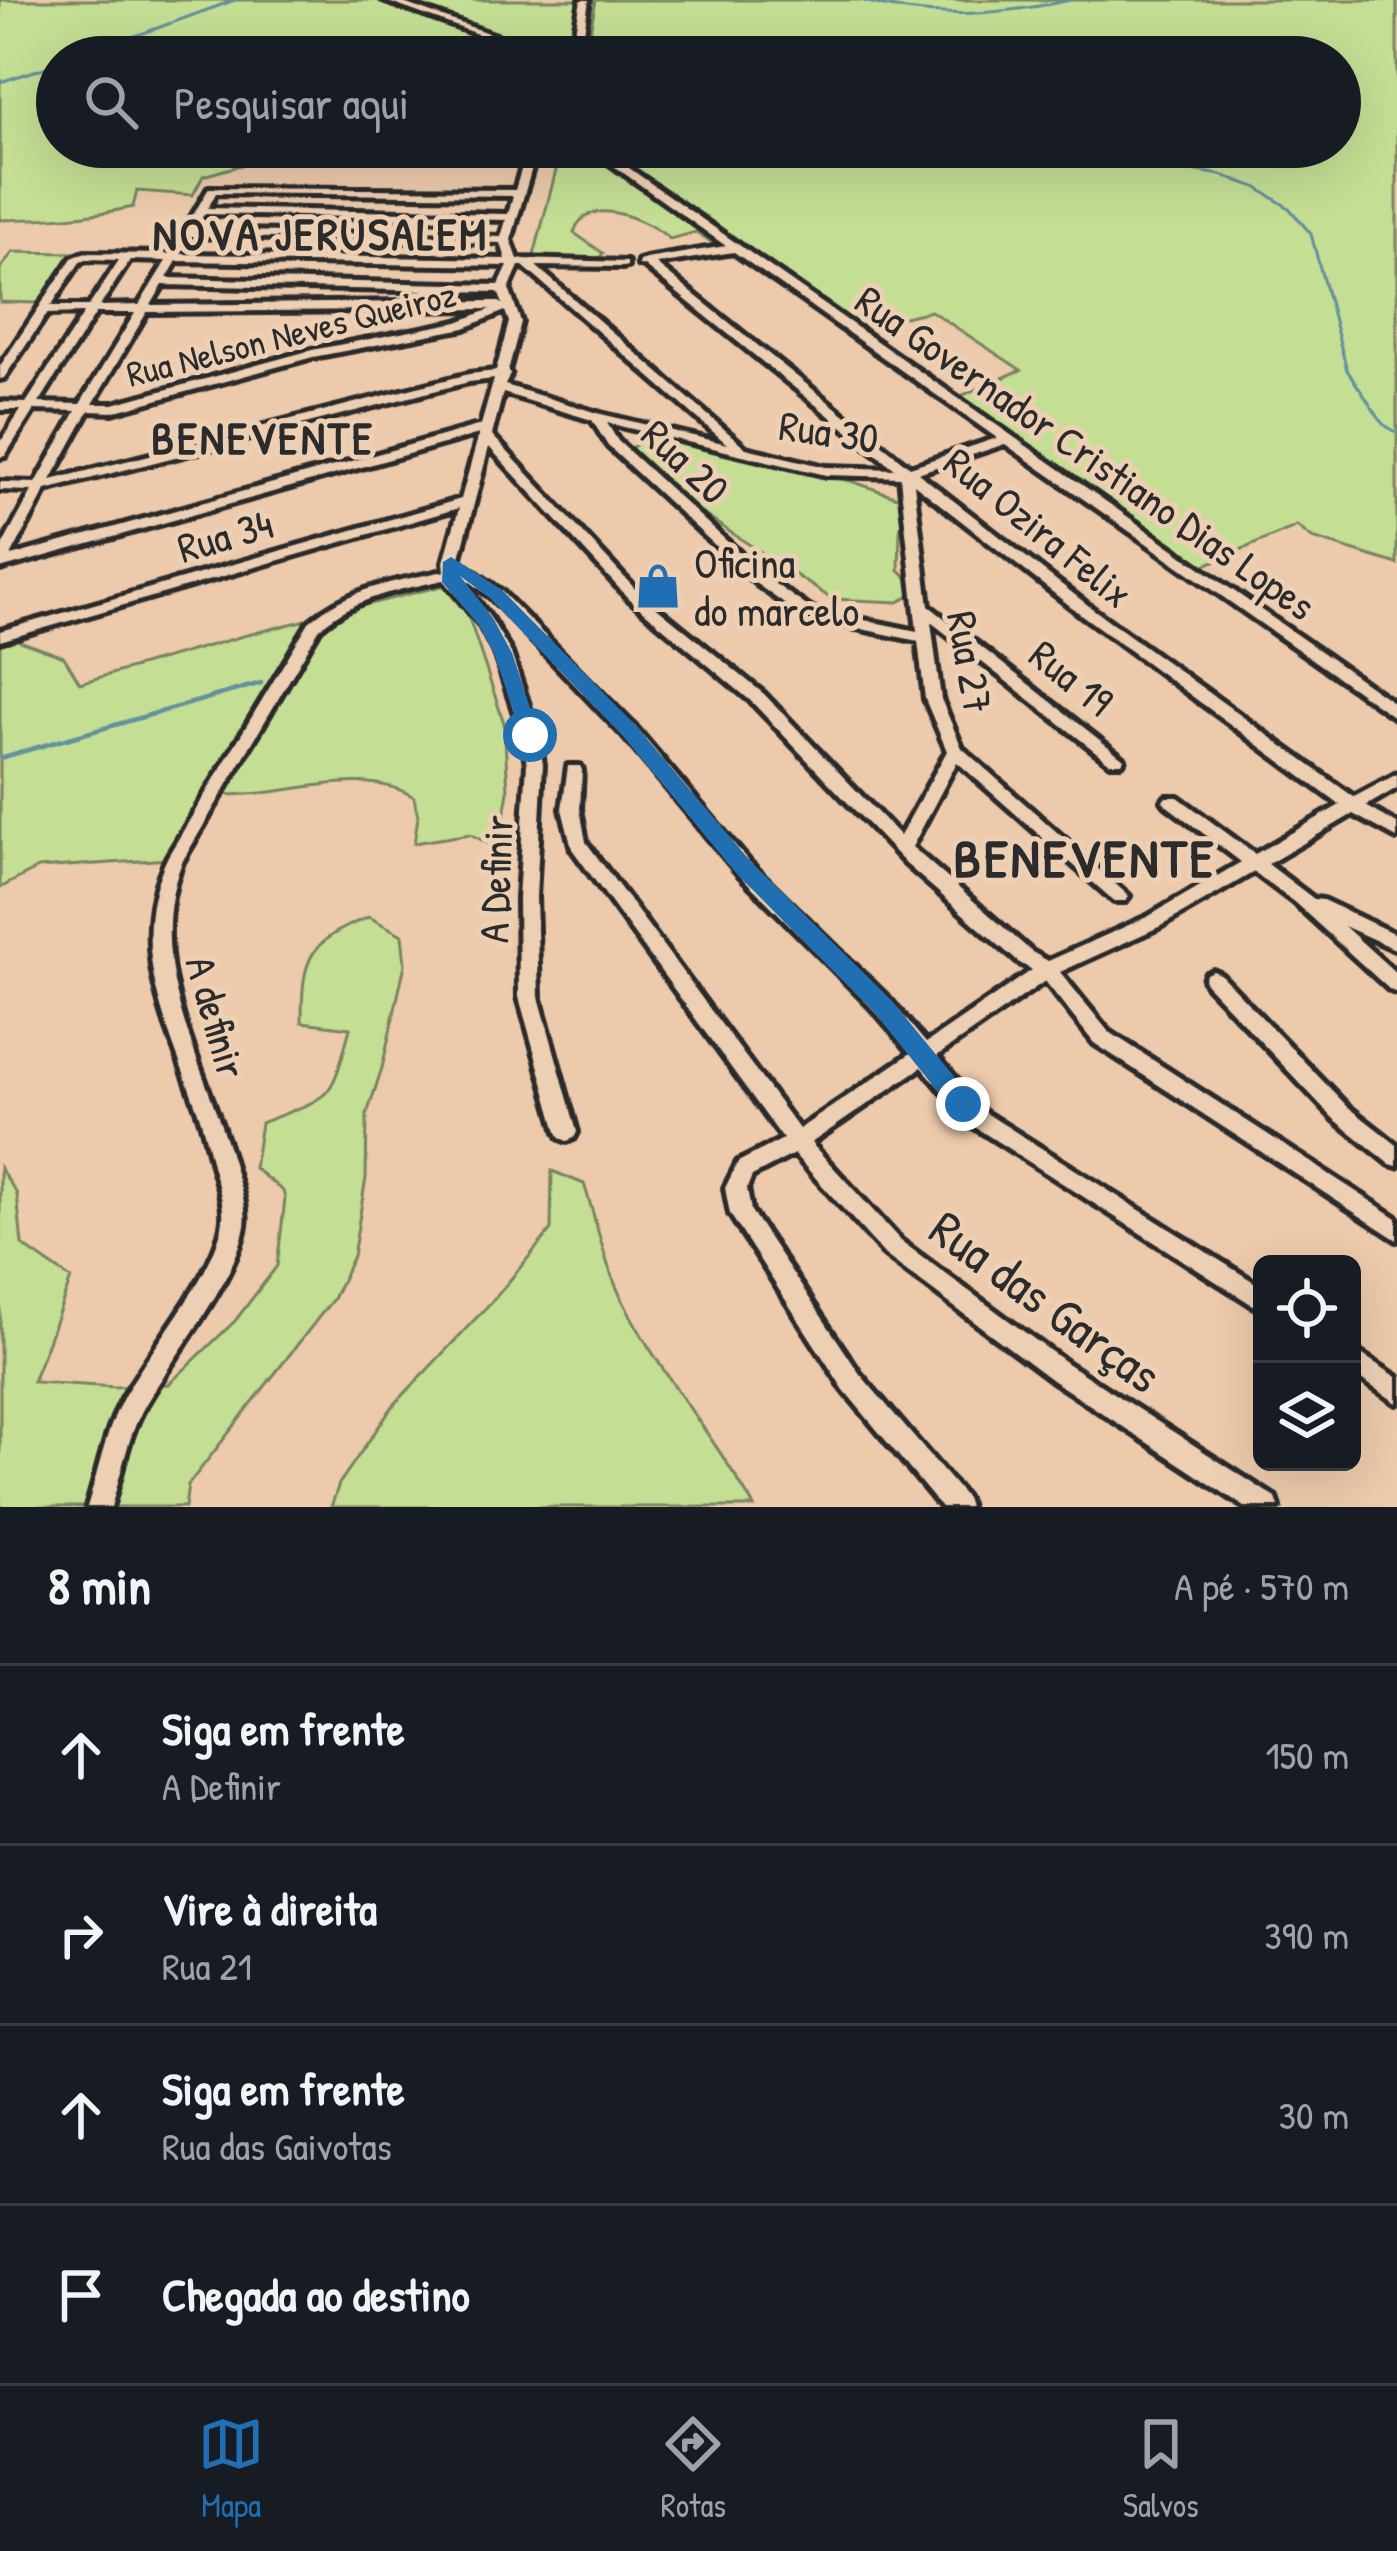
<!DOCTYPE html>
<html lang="pt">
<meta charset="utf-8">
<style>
:root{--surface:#171b24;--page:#242831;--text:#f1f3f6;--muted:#9ea1a6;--line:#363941;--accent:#1f6fb2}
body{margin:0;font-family:"Patrick Hand",sans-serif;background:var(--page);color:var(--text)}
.controls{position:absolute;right:36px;bottom:36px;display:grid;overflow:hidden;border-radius:18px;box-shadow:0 12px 48px #0002}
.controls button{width:108px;height:108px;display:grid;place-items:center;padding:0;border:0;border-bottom:3px solid var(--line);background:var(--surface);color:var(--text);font:60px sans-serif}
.stop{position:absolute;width:36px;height:36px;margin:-27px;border:9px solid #1f6fb2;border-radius:50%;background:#fff}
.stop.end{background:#1f6fb2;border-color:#fff;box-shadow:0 3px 12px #0008}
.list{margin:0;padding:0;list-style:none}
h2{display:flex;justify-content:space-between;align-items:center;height:156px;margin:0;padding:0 48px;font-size:51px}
h2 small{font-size:39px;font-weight:400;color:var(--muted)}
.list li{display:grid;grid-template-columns:78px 1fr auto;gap:36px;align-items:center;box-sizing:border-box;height:180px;padding:0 48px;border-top:3px solid var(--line)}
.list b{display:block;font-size:45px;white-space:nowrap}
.list p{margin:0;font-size:39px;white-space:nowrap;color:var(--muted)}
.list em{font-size:39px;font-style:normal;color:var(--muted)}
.icon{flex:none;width:66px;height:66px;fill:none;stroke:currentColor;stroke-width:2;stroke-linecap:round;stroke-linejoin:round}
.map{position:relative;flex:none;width:1397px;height:1507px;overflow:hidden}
.search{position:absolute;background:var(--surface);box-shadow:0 12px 48px #0002;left:36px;right:36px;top:36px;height:132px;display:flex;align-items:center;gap:30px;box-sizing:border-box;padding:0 42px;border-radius:66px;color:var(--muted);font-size:45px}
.sheet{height:876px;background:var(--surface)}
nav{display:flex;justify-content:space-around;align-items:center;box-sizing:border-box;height:168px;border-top:3px solid var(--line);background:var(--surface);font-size:33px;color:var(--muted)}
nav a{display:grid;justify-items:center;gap:6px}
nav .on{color:var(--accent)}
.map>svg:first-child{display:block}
</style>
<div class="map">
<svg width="1397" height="1507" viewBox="0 0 1397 1507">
<rect width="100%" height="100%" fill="#eccaab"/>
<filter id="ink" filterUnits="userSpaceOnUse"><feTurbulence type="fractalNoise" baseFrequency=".00833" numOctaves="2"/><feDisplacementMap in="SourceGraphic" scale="24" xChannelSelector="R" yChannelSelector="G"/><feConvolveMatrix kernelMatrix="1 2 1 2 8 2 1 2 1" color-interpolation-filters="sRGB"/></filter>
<g filter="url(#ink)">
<path fill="#c4de94" stroke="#788460" stroke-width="3" d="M0,0H384L525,57H57V147H303L203,176L193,195L137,191L133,207C89,217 45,219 0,220Z
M397,0H581L567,57Z
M596,0H1397V564L1312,538L1297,526L1191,571L947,402L1021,370L931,311L845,330L696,232L670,239C648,220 586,192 574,233L603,253L598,260L531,267L562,147H1340V57H585Z
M13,252L72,253L39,303L0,302V269Z
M652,434L851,481L909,501L900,530L899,570L922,590L898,602L832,599L683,501L631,448Z
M457,582L504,723L508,791L499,849L470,834L414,843L418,817L414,797C360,763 280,800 220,794L169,859L38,868L0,888V640L14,639L64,657L80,683L243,636Z
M369,917L402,935L405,964L382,1068L367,1114L366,1178L353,1256L333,1299L188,1485L185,1507H0V1168L17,1194L22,1245L71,1279L33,1382L115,1387L169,1384L235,1321L277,1266L285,1199L283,1191L254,1168L261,1123C334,1094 330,1104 350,1028L302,1022C302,959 307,941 369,917Z
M552,1171L584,1184C598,1225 604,1266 625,1305C662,1377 715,1437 754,1507H331L339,1484L393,1406L496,1297L551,1230Z"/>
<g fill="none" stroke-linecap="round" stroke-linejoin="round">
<path stroke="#63919c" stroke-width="3" d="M860,0C932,21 999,15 1071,0
M77,57L235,0
M0,82L57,64
M1055,147L1221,175L1256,187L1289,208L1311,234L1347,370L1383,424L1397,433"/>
<path stroke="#63919c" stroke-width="4.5" d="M0,758L261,683"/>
<g stroke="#2b2b2b" stroke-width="10">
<path id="minor" d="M383,0H395L555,57H541Z
M581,0H589L580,57H570Z
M528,147H538L511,240L518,259L627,262V266L623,267L536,266L746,448L826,467L895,469L644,266L639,265V261L646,259L726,246L587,147H599L1397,705V719L1005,444L918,473L1093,609L1354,797L1397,774V788L1366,806L1397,824V838L1353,814L1268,864L1314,899L1323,900L1397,935V950L1344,926L1397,974V993L1390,990L1295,903L1254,872L1161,926L1060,972L1108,1031L1397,1218V1240L1094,1043L1045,981L937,1056L984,1112L1262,1287V1311L970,1124L922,1067L811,1143L901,1241L1068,1364L1276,1498L1279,1507H1245L1052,1380L885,1255L794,1154L752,1176L747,1188L751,1211L860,1374L966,1498L969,1507H941L844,1390L730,1214L725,1188L738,1162L783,1139L572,849L562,809L568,766H580L582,770L580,809L586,842L799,1129L911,1053L876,1012L738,873L623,735L491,597L455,571L491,619L511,653L538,735L543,764L536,897L539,997L577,1132L574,1138L567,1141L560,1138L557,1132L519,997L518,897L527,764L522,735L495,653L480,624L444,580C399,590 356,596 320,628L182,862C141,964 206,1065 233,1163C238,1182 248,1205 245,1226C235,1283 171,1358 142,1411C127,1439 121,1476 111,1507H87C98,1473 105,1434 121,1402C145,1353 228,1261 223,1210C222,1195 216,1180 212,1165C208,1148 204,1129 198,1112C169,1028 124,945 168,856L309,622C348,588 396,581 445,571L444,562L459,508L0,641V631L461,499L479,434L0,569V550L32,491L0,490V482L36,483L76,411L34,410L5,456L0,457V443L21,410H0V402L26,403L84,313L47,314L4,378L0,379V366L72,258L84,253L170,254L209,188L515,190ZM216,193L513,196L508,214L208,208ZM204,214L506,220L501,237L195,230ZM191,236L501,243L506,259L181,254ZM734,252L997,438L910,467L656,264ZM86,259L119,260L89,306H51L80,262ZM130,260L166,261L139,305L100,306ZM177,261L508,266L499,285L167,278ZM519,266H523L727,444L601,414L505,385L510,374L508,371L521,322L509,289ZM163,285L498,292L503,304L497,301L151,305ZM491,309L458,322L312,350L113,404H93L147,312ZM505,311L509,322L496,371L469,374L51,480L89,411L113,412L313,357L465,328ZM96,313H135L80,404L39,403ZM494,379L481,425L11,556L46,490L469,382ZM503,393L592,420L608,446L758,585L801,616L918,641L925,699L947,751L900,836L764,694L638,592L492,435ZM607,423L826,475L900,477L917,631L811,609L768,579L618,441ZM489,447L628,598L752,702L906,864L1018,962L1032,970L926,1043L890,1000L750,863L635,727L501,591L459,561ZM914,484L1083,616L1340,805L1255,854L1178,797H1166L1163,801L1166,805L1241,862L1149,916L1048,961L1032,952L912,847L957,762L1114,901H1126L1129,896L962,748L941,699L931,622L1110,763H1122L1124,759L929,606Z
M1213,971L1220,974L1347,1106L1397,1145V1166L1390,1164L1333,1118L1206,984L1204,979L1206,974Z
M1352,1348L1397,1377V1403L1352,1373Z"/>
</g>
<use href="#minor" fill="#edcfb3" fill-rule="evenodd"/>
</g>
</g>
<path fill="#1f6fb2" d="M451,557L502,590L636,726L751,862L891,1000L971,1097V1112H954L875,1013L737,874L623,736L490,598L460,576L493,618L512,653L539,735L530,742L523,740L494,653L479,625L442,582L443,562Z"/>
<defs>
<g id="shop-bare" transform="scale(3.6)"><path d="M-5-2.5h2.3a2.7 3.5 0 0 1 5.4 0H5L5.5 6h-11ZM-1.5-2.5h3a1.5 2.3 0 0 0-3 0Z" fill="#1f6fb2" stroke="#edcfb3" stroke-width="2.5" paint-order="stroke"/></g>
</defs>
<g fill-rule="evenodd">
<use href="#shop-bare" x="658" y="586"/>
</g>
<g text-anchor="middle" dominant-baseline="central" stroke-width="10" stroke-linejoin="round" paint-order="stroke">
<g font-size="36" fill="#2b2b2b" stroke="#edcfb3">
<text transform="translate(291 333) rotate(-14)">Rua Nelson Neves Queiroz</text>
</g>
<g font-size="42" fill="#2b2b2b" stroke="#edcfb3">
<text transform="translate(829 431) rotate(8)">Rua 30</text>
<text transform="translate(1086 452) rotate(35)">Rua Governador Cristiano Dias Lopes</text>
<text transform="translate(686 461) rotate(43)">Rua 20</text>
<text transform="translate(1039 527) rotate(39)">Rua Ozira Felix</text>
<text transform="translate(225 535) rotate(-16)">Rua 34</text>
<text transform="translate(971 662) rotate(80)">Rua 27</text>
<text transform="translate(1072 677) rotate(39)">Rua 19</text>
<text transform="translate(495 879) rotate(-88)">A Definir</text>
<text transform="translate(217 1017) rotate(74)">A definir</text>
</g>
<g font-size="42" fill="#2b2b2b" stroke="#edcfb3" text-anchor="start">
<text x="694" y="562">Oficina<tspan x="694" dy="48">do marcelo</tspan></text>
</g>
<g font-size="45" font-weight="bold" letter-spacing="3" fill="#2b2b2b" stroke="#edcfb3">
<text x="321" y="233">NOVA JERUSALEM</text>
<text x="263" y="437">BENEVENTE</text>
</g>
<g font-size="51" fill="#2b2b2b" stroke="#edcfb3">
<text transform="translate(1046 1301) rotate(36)">Rua das Garças</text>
</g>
<g font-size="54" font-weight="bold" letter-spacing="3" fill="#2b2b2b" stroke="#edcfb3">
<text x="1085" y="857">BENEVENTE</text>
</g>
</g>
</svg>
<div class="controls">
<button><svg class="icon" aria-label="locate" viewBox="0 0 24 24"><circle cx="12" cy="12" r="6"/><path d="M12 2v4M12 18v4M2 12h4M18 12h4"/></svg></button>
<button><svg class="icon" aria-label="layers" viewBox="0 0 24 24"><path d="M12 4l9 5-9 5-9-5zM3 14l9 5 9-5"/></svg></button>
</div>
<div class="stop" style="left:530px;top:735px"></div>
<div class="stop end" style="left:963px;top:1104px"></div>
<div class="search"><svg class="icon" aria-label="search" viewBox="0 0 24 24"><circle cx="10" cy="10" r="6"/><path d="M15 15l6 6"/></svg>Pesquisar aqui</div>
</div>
<section class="sheet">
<h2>8 min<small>A pé · 570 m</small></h2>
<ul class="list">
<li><svg class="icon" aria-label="ahead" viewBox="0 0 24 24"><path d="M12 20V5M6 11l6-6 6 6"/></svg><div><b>Siga em frente</b><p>A Definir</p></div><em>150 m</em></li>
<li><svg class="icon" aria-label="right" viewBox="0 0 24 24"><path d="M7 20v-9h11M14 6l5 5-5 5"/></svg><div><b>Vire à direita</b><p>Rua 21</p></div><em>390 m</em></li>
<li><svg class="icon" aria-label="ahead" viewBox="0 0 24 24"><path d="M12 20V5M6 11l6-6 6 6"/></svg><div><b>Siga em frente</b><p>Rua das Gaivotas</p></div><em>30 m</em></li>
<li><svg class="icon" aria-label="arrive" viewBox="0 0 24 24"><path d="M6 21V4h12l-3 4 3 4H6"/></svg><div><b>Chegada ao destino</b></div></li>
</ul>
</section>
<nav>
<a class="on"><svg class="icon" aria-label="map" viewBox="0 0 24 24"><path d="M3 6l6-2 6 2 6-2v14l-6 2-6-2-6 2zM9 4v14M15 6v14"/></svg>Mapa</a>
<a><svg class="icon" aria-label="directions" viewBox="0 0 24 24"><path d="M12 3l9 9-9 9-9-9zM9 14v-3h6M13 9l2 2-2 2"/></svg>Rotas</a>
<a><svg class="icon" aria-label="saved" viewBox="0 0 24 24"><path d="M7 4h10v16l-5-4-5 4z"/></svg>Salvos</a>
</nav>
